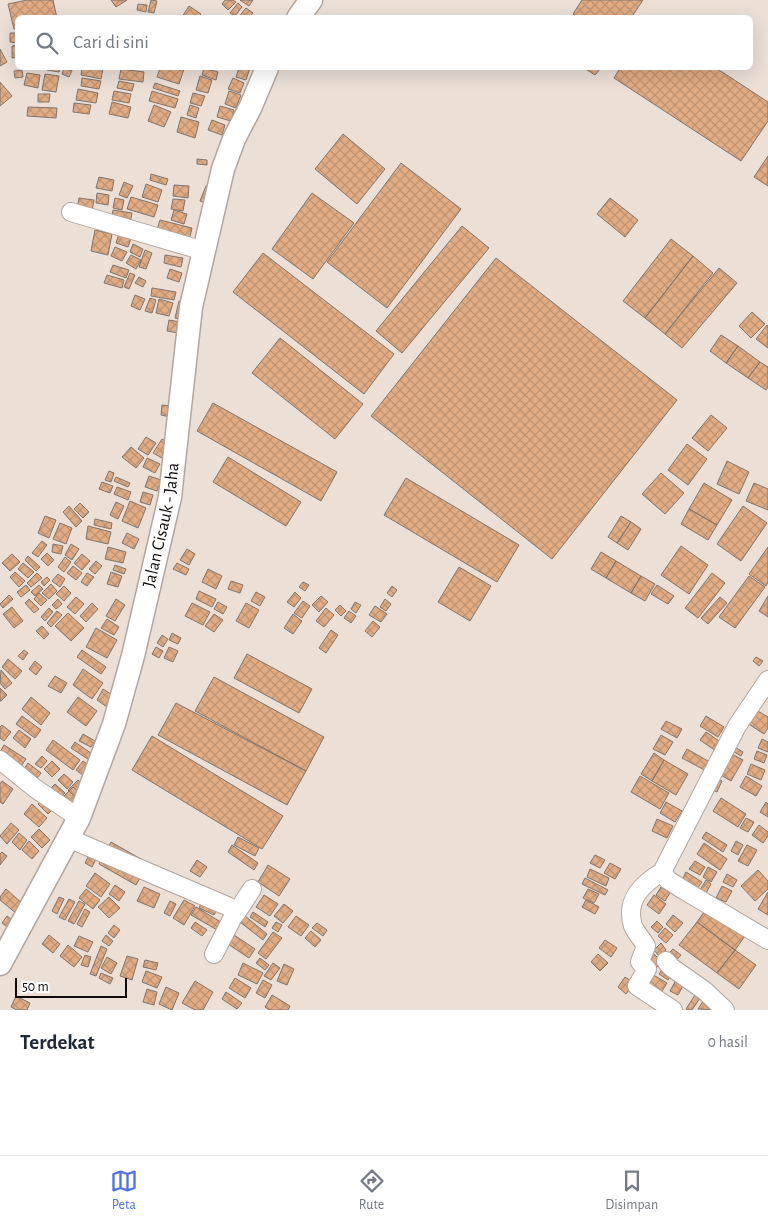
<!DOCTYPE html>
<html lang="id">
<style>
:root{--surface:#fff;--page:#f6f6f7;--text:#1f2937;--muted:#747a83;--line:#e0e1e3;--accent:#4e71e5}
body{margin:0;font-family:"Alegreya Sans",sans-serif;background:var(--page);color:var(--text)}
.scale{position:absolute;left:15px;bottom:12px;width:112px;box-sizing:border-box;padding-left:5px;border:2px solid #0f0a08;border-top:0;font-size:14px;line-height:18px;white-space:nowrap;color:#0f0a08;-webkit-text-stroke:4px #fff;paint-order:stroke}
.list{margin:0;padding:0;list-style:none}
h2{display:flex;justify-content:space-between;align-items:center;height:65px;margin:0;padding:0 20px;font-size:21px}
h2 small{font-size:16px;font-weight:400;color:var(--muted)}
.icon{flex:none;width:28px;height:28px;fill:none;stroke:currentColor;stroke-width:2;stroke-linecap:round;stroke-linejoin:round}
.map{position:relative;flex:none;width:768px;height:1010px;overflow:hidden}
.search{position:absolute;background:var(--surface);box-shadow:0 5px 20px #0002;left:15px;right:15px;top:15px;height:55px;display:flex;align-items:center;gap:12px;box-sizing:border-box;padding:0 18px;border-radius:8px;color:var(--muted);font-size:19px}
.sheet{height:145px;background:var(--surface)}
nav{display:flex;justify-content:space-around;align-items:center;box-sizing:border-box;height:70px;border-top:1px solid var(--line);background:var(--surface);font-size:14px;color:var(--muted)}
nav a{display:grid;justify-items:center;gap:2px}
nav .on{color:var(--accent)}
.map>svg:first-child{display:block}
</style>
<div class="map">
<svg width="768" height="1010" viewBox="0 0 768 1010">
<defs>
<pattern id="building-cross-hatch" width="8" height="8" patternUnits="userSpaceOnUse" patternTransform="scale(1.25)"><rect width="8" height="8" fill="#e1ac84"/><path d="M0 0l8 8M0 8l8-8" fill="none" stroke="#c09370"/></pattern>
</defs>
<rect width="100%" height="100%" fill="#ebdfd6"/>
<path fill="url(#building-cross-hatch)" stroke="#80756d" d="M27,0H53L57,18H18V28L14,29L8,4Z
M111,0H127L116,7Z
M151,0L157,1L154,13L148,12Z
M225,0H233L236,2L228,10L222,4Z
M240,0H253L249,6Z
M582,0H643L631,18H579L573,14Z
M238,3L242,7L235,16L230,13Z
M138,4L147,5L146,12L137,10Z
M189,6L201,14L198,18L182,17Z
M246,8L253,13L249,18H238Z
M10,33H18V43L10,42Z
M18,45V57L12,58V46Z
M0,49L7,62L0,66Z
M48,68H60L59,72L47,70Z
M64,68L72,71L69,77L62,74Z
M82,68L103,69L101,79L81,75Z
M160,68H178L184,69L179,84L157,77Z
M204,68L218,72L216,80L202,75Z
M239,68H250L246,80L236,77Z
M584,68H601L595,75Z
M620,68H716L768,102V121L741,161L614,78Z
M121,69L144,72L143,82L119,79Z
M22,70L23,77L15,78L14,71Z
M27,73L40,75L38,88L24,85Z
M45,74L59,76L56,92L42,90Z
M200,76L212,80L208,93L196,90Z
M82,78L101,81L99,89L81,86Z
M233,78L244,83L240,93L228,89Z
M119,81L134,84L132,91L117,88Z
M0,82L12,96L0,106Z
M155,83L180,91L178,96L153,88Z
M78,89L98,93L96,103L76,100Z
M114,91L131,94L129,103L112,100Z
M152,91L178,99L175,108L149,101Z
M229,91L241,95L236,108L225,104Z
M193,93L205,96L201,106L190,103Z
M38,94H50L49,102H38Z
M112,102L131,107L128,118L109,114Z
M74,103L91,105L89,114L73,112Z
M154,105L171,112L164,127L148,121Z
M190,105L199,108L196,118L187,115Z
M220,106L234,110L231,121L217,117Z
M28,107L57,108L56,118L27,116Z
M181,117L199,122L195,138L177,132Z
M212,120L225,125L222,135L208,130Z
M343,134L385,169L357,204L315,169Z
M768,156V186L754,177Z
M197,159L207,160V165L197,164Z
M401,163L461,209L387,308L327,262Z
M151,174L168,179L166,185L150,180Z
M99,177L114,180L112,191L96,188Z
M124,182L133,186L127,198L119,195Z
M146,184L162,190L158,202L142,197Z
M174,185L189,186L188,198L173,196Z
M206,186L212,188L206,203L200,201Z
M97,193L109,195L108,205L96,203Z
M312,193L354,223L313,279L272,249Z
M131,197L158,205L154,217L127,209Z
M79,198L94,200L92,211L77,209Z
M115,198L124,200L122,210L113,208Z
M610,198L638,220L625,237L597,214Z
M173,199L185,200L183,211L171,209Z
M113,210L132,213L130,224L111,221Z
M174,210L187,214L184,224L171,220Z
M160,220L192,228L189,241L156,233Z
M462,226L489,248L402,353L376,331Z
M95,230L112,234L108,255L91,251Z
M120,231L132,235L128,247L116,243Z
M671,239L693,256L645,318L623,301Z
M133,244L143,249L140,257L130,252Z
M115,247L127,252L122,261L111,256Z
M145,250L152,253L146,269L139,267Z
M263,253L394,354L364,394L233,292Z
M131,255L141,260L136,269L126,263Z
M165,255L183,258L181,267L164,263Z
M693,256L713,273L665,334L645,318Z
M496,258L677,400L552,559L371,416Z
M113,265L129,270L126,278L110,272Z
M719,268L737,283L682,348L665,334Z
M170,269L182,273L179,282L167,278Z
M130,273L135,275L129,289L124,287Z
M107,275L124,280L122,288L104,283Z
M139,277L146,281L143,287L135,283Z
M152,288L176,292L174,300L151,296Z
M135,295L145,299L140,310L131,306Z
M150,298L156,300L152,313L145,311Z
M159,299L173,303L169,316L156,313Z
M179,301L186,303L182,320L175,318Z
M752,312L765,324L751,338L739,326Z
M169,320L180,322L178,333L167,331Z
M767,325L768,326V348L756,339Z
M721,335L738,346L726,363L710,351Z
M280,338L363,404L335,439L252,373Z
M738,346L760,362L748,378L726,363Z
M760,362L768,367V387L766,390L748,378Z
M213,403L337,472L321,501L197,431Z
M162,405L172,406L170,417L161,415Z
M711,415L727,428L708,451L692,438Z
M146,437L156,443L148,455L138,449Z
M162,439L170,444L162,458L153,453Z
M687,444L707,459L688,485L668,470Z
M131,447L144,458L136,468L122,457Z
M228,457L301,502L286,526L213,482Z
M147,458L160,464L155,473L143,467Z
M727,461L749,472L739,494L717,484Z
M109,471L114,473L111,482L105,480Z
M661,473L684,493L665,514L642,494Z
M149,476L161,480L157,491L145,487Z
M116,477L130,483L128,487L114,481Z
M406,478L519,545L497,582L384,515Z
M102,482L113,486L110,493L99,489Z
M704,483L732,500L717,525L689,509Z
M754,483L768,489V510L746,501Z
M117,487L131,492L128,500L114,494Z
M143,492L153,495L150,505L140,502Z
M130,501L146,508L138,528L122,521Z
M116,502L124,506L118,519L110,515Z
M80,503L89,512L83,518L74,509Z
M69,506L82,521L76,527L63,512Z
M743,506L767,523L741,561L717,544Z
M689,509L717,525L708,540L681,524Z
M45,516L56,520L49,538L38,533Z
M621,516L631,522L617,543L608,537Z
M95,519L112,523L111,529L94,525Z
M631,522L641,529L628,550L617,543Z
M60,523L72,528L66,544L53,539Z
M88,526L111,532L108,544L86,539Z
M127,533L139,539L134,549L122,543Z
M42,541L47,545L38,557L32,553Z
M53,544L63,546L61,554L52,552Z
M71,544L79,549L72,560L65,555Z
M681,546L708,565L689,594L661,575Z
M108,547L126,552L123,563L105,559Z
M768,547V582L766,586L749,574Z
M187,549L195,554L189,565L180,560Z
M601,552L616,561L606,578L591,569Z
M47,553L54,560L48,566L41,559Z
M12,554L20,562L10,571L2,563Z
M82,554L90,561L82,570L74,563Z
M28,556L40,567L36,571L25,560Z
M65,557L71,562L64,572L58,567Z
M96,561L102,566L95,574L89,569Z
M616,561L641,576L631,593L606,578Z
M23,563L34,572L28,578L18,569Z
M177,563L189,569L186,575L173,569Z
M115,565L126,569L124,574L113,570Z
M73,566L82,573L76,580L67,573Z
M459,567L491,586L470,621L438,602Z
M208,569L222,576L216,589L202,582Z
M15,572L25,581L19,587L10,577Z
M111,572L122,576L118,587L107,584Z
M37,573L42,578L31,587L27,583Z
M87,573L94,577L87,586L81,582Z
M712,573L725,583L698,618L685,608Z
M58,574L65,579L60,587L52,581Z
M641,576L655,584L645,601L631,593Z
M749,576L765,587L735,628L719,617Z
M47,577L50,580L44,586L41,582Z
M231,581L243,585L240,593L228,589Z
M303,582L309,585L305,591L299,587Z
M51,584L57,591L49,599L42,593Z
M26,585L30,590L21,597L17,592Z
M39,585L43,589L35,596L31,592Z
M657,585L674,596L668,604L651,594Z
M64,586L71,593L64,601L56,594Z
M392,586L397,590L392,597L387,593Z
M199,591L216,599L212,607L196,599Z
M256,592L265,597L260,606L251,601Z
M295,592L301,598L294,607L287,602Z
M39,593L47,600L41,606L34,599Z
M9,595L13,599L3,608L0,604Z
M321,596L328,602L319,612L312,605Z
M768,596V617L759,611Z
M76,597L84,604L75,614L67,607Z
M720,597L727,603L708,624L701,618Z
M29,599L39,609L34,613L25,603Z
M58,599L62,604L56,609L52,605Z
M116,599L125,605L115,621L106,616Z
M385,599L391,604L386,611L380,607Z
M303,601L310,606L302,618L294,613Z
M218,602L227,607L223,614L214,609Z
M355,602L361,605L356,613L351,609Z
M92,603L98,609L86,622L80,616Z
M192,603L210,612L203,625L185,616Z
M246,603L259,610L249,628L236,621Z
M340,605L346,611L341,616L335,610Z
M375,606L387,614L381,622L369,615Z
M12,607L23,621L14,628L3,614Z
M49,608L53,612L45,621L41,617Z
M326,608L334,615L324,627L316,621Z
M57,611L62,615L51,627L47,623Z
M349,611L356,616L351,623L344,618Z
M68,613L84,628L71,641L55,626Z
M214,614L223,620L214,632L205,626Z
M293,614L302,621L293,634L284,628Z
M107,619L119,627L114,635L101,628Z
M373,621L380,627L372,637L365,631Z
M42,626L49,634L44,639L36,631Z
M96,628L117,640L107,658L86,647Z
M331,630L338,635L326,653L319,648Z
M172,633L181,638L178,644L169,640Z
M162,635L168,639L163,647L157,643Z
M156,647L163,651L159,658L152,654Z
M169,647L178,651L173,662L164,658Z
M24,650L28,653L23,660L18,656Z
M82,650L106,667L101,674L77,657Z
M247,654L312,689L299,713L234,678Z
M756,657L763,661L759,666L753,661Z
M8,659L22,671L15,679L2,667Z
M35,661L42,667L36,675L29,669Z
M83,669L103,683L92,699L73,685Z
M1,670L12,683L5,689L0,683Z
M55,676L67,683L61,693L48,686Z
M214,677L324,737L306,771L195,711Z
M0,688L7,695L1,701H0Z
M103,689L114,696L107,707L97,700Z
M31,697L50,713L41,725L22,709Z
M78,697L97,711L86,726L67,712Z
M176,703L306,771L287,805L158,735Z
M756,710L768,717V728L764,734L747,723Z
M22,716L41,730L35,738L16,724Z
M706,716L724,727L718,737L700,726Z
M666,721L682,729L677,738L661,729Z
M2,725L11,732L4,741L0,738V727Z
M19,730L31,739L25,748L13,738Z
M706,732L722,743L716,751L700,740Z
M83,734L95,741L91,747L79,741Z
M661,735L673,742L665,755L653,749Z
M152,736L283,816L262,849L132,770Z
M762,739L768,742V752L758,748Z
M53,740L80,760L73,770L46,750Z
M75,742L95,756L91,761L71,748Z
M4,745L26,759L19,769L0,752Z
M733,746L743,752L741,756L731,750Z
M687,749L715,765L710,773L682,758Z
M757,751L767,755L764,763L754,759Z
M654,753L664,760L652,781L641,774Z
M730,753L743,760L731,781L719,774Z
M42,756L47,761L41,768L35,764Z
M664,760L688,774L676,795L652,781Z
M52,761L60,769L52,777L44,769Z
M83,761L91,767L84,776L76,770Z
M28,763L41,773L37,778L24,769Z
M751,764L765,770L761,780L747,774Z
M64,774L73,782L67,789L58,780Z
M640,776L669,793L660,809L631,792Z
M746,776L762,786L756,796L740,787Z
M714,777L722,781L717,792L709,788Z
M78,780L84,786L74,796L68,790Z
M2,781L13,789L3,804L0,802V784Z
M55,784L65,793L56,802L46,793Z
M73,787L82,795L71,806L62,798Z
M44,798L54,808L48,814L38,804Z
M721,798L746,814L738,827L713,811Z
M666,802L682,811L675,822L660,813Z
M766,802L768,804V817L760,812Z
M32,804L47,818L39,827L24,814Z
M746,818L754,822L748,832L740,828Z
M657,819L673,826L667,838L652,831Z
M11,823L19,830L7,844L0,836Z
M759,825L768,832V836L763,843L752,835Z
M39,829L50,840L42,848L31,837Z
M706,832L727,845L723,852L702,838Z
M19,833L27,840L20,850L12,842Z
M238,837L259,848L255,856L234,845Z
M29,841L39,851L32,859L22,850Z
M736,841L743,845L738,855L731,851Z
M111,842L148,863L107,849Z
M704,843L727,859L720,870L697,854Z
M232,845L258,863L254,870L228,852Z
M747,845L757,850L748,866L738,861Z
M2,852L7,856L0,865V854Z
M90,853L97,857L92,867L85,863Z
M595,855L605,860L600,868L590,863Z
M103,857L140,878L136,885L99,864Z
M197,860L207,867L200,877L190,871Z
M695,861L705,867L700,875L689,869Z
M610,863L621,869L615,879L604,873Z
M268,865L290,879L279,896L258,882Z
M708,867L717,872L711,882L703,877Z
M590,869L609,878L606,886L587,877Z
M758,870L768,881V889L755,901L741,886Z
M686,872L702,882L697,889L682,880Z
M95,873L110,884L101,897L86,886Z
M727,874L737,880L733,887L723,882Z
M585,878L608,890L605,895L582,884Z
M706,880L711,884L706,893L700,890Z
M115,885L125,892L119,901L109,894Z
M722,886L732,891L726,902L716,898Z
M144,887L160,894L154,908L137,901Z
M661,887L670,893L665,901L656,895Z
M6,889L24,905L17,914L0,900V897Z
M86,889L100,900L93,909L79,898Z
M588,889L599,894L594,903L583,898Z
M768,892V915L758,909Z
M264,895L278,904L270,916L256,907Z
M654,895L666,904L659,914L647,905Z
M59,897L64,899L57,914L52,911Z
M109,897L120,908L109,918L98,907Z
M69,899L75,902L65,920L59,917Z
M184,900L195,906L184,925L173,918Z
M203,900L218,907L214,915L199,908Z
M586,900L599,907L595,914L582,907Z
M79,901L85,904L74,924L68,921Z
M170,901L176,904L170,916L164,913Z
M284,904L293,911L283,923L274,916Z
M196,907L224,924L219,931L191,915Z
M707,908L745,936L735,950L697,922Z
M85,909L90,912L82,927L77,924Z
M253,912L268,922L265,927L250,917Z
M673,915L683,923L675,932L666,924Z
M7,916L16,923L11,930L2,923Z
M245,916L267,934L263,940L240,922Z
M296,916L309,925L301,936L288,927Z
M657,921L663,927L658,933L651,927Z
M195,922L207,930L202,936L191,928Z
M276,922L282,925L278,932L272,928Z
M697,922L735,950L717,973L679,945Z
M317,923L327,930L323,936L312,928Z
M114,925L120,930L114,938L108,933Z
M665,928L673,935L666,943L658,936Z
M311,931L321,940L315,947L305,938Z
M273,932L282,938L266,959L258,953Z
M49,935L60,944L53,953L42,944Z
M106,935L113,941L109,946L102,941Z
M234,935L255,949L249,958L228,944Z
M79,936L93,942L88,952L74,946Z
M605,940L617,948L611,957L599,948Z
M661,943L666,950L659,956L654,950Z
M68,945L82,957L74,967L60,956Z
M101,946L107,949L96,976L90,974Z
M673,949L681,955L673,964L665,957Z
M735,950L756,965L739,989L717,973Z
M651,951L662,962L654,970L643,959Z
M598,954L608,963L600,971L591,962Z
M85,955L91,957L88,967L81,965Z
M127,956L138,959L132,980L120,976Z
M107,957L117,963L111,974L101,968Z
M260,958L269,965L265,970L256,963Z
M145,960L158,963L156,970L143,967Z
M243,963L263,973L257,984L238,975Z
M273,963L280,968L271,980L264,976Z
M284,964L294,969L287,985L277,981Z
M663,968L672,974L668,980L659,974Z
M146,971L162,977L157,988L142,982Z
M101,973L113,978L110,984L99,978Z
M650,973L667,983L659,996L642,986Z
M625,977L634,983L626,994L618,987Z
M235,978L251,988L245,998L229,988Z
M263,980L272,985L265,998L256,993Z
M676,980L684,984L678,995L670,991Z
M195,981L213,992L203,1010H195L182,1003Z
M166,987L179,993L172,1010L159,1004Z
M147,989L157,992L154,1005L143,1002Z
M226,992L242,1003L237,1009L222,999Z
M272,995L290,1006L288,1010H269L265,1007Z
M695,995L700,998L692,1010H688L686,1009Z
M16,996L30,1003L27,1010H17L11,1007Z
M705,998L721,1010L698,1009Z"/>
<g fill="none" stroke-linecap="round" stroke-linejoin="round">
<g stroke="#b1a59d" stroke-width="20">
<path id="minor" d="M71,212L204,251
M768,680L737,726L662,872L668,880L682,889L768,940
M0,760L36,789L79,818
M68,838L227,906L237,912L233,917L214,954
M662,872C642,884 625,900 633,926C636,933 642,939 646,946L640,962L647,969L637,986L673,1010
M237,912L252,889
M666,961L671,967L705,991L725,1010"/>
</g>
<g stroke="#b1a59d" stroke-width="25">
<g id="major">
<path d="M298,18L311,0"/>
<path id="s1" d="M0,964L79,818L114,724L133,656L170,497L191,307L204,251L223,169L234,139L251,106L267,68"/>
</g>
</g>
<use href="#minor" stroke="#fff" stroke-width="18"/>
<use href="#major" stroke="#fff" stroke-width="22"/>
</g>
<g text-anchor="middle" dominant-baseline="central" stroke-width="5" stroke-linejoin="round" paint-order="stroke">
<g font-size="18" fill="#0f0a08" stroke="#fff">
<text stroke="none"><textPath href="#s1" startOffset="471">Jalan Cisauk - Jaha</textPath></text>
</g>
</g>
</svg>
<div class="scale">50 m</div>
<div class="search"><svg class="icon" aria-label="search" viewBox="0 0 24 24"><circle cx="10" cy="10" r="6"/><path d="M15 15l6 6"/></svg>Cari di sini</div>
</div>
<section class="sheet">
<h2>Terdekat<small>0 hasil</small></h2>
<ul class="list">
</ul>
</section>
<nav>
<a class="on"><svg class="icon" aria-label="map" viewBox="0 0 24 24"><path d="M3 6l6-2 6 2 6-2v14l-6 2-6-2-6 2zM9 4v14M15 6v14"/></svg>Peta</a>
<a><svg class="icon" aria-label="directions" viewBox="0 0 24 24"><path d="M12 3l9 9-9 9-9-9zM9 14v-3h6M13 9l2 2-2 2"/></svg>Rute</a>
<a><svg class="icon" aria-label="saved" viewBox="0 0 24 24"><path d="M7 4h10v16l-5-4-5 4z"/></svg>Disimpan</a>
</nav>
